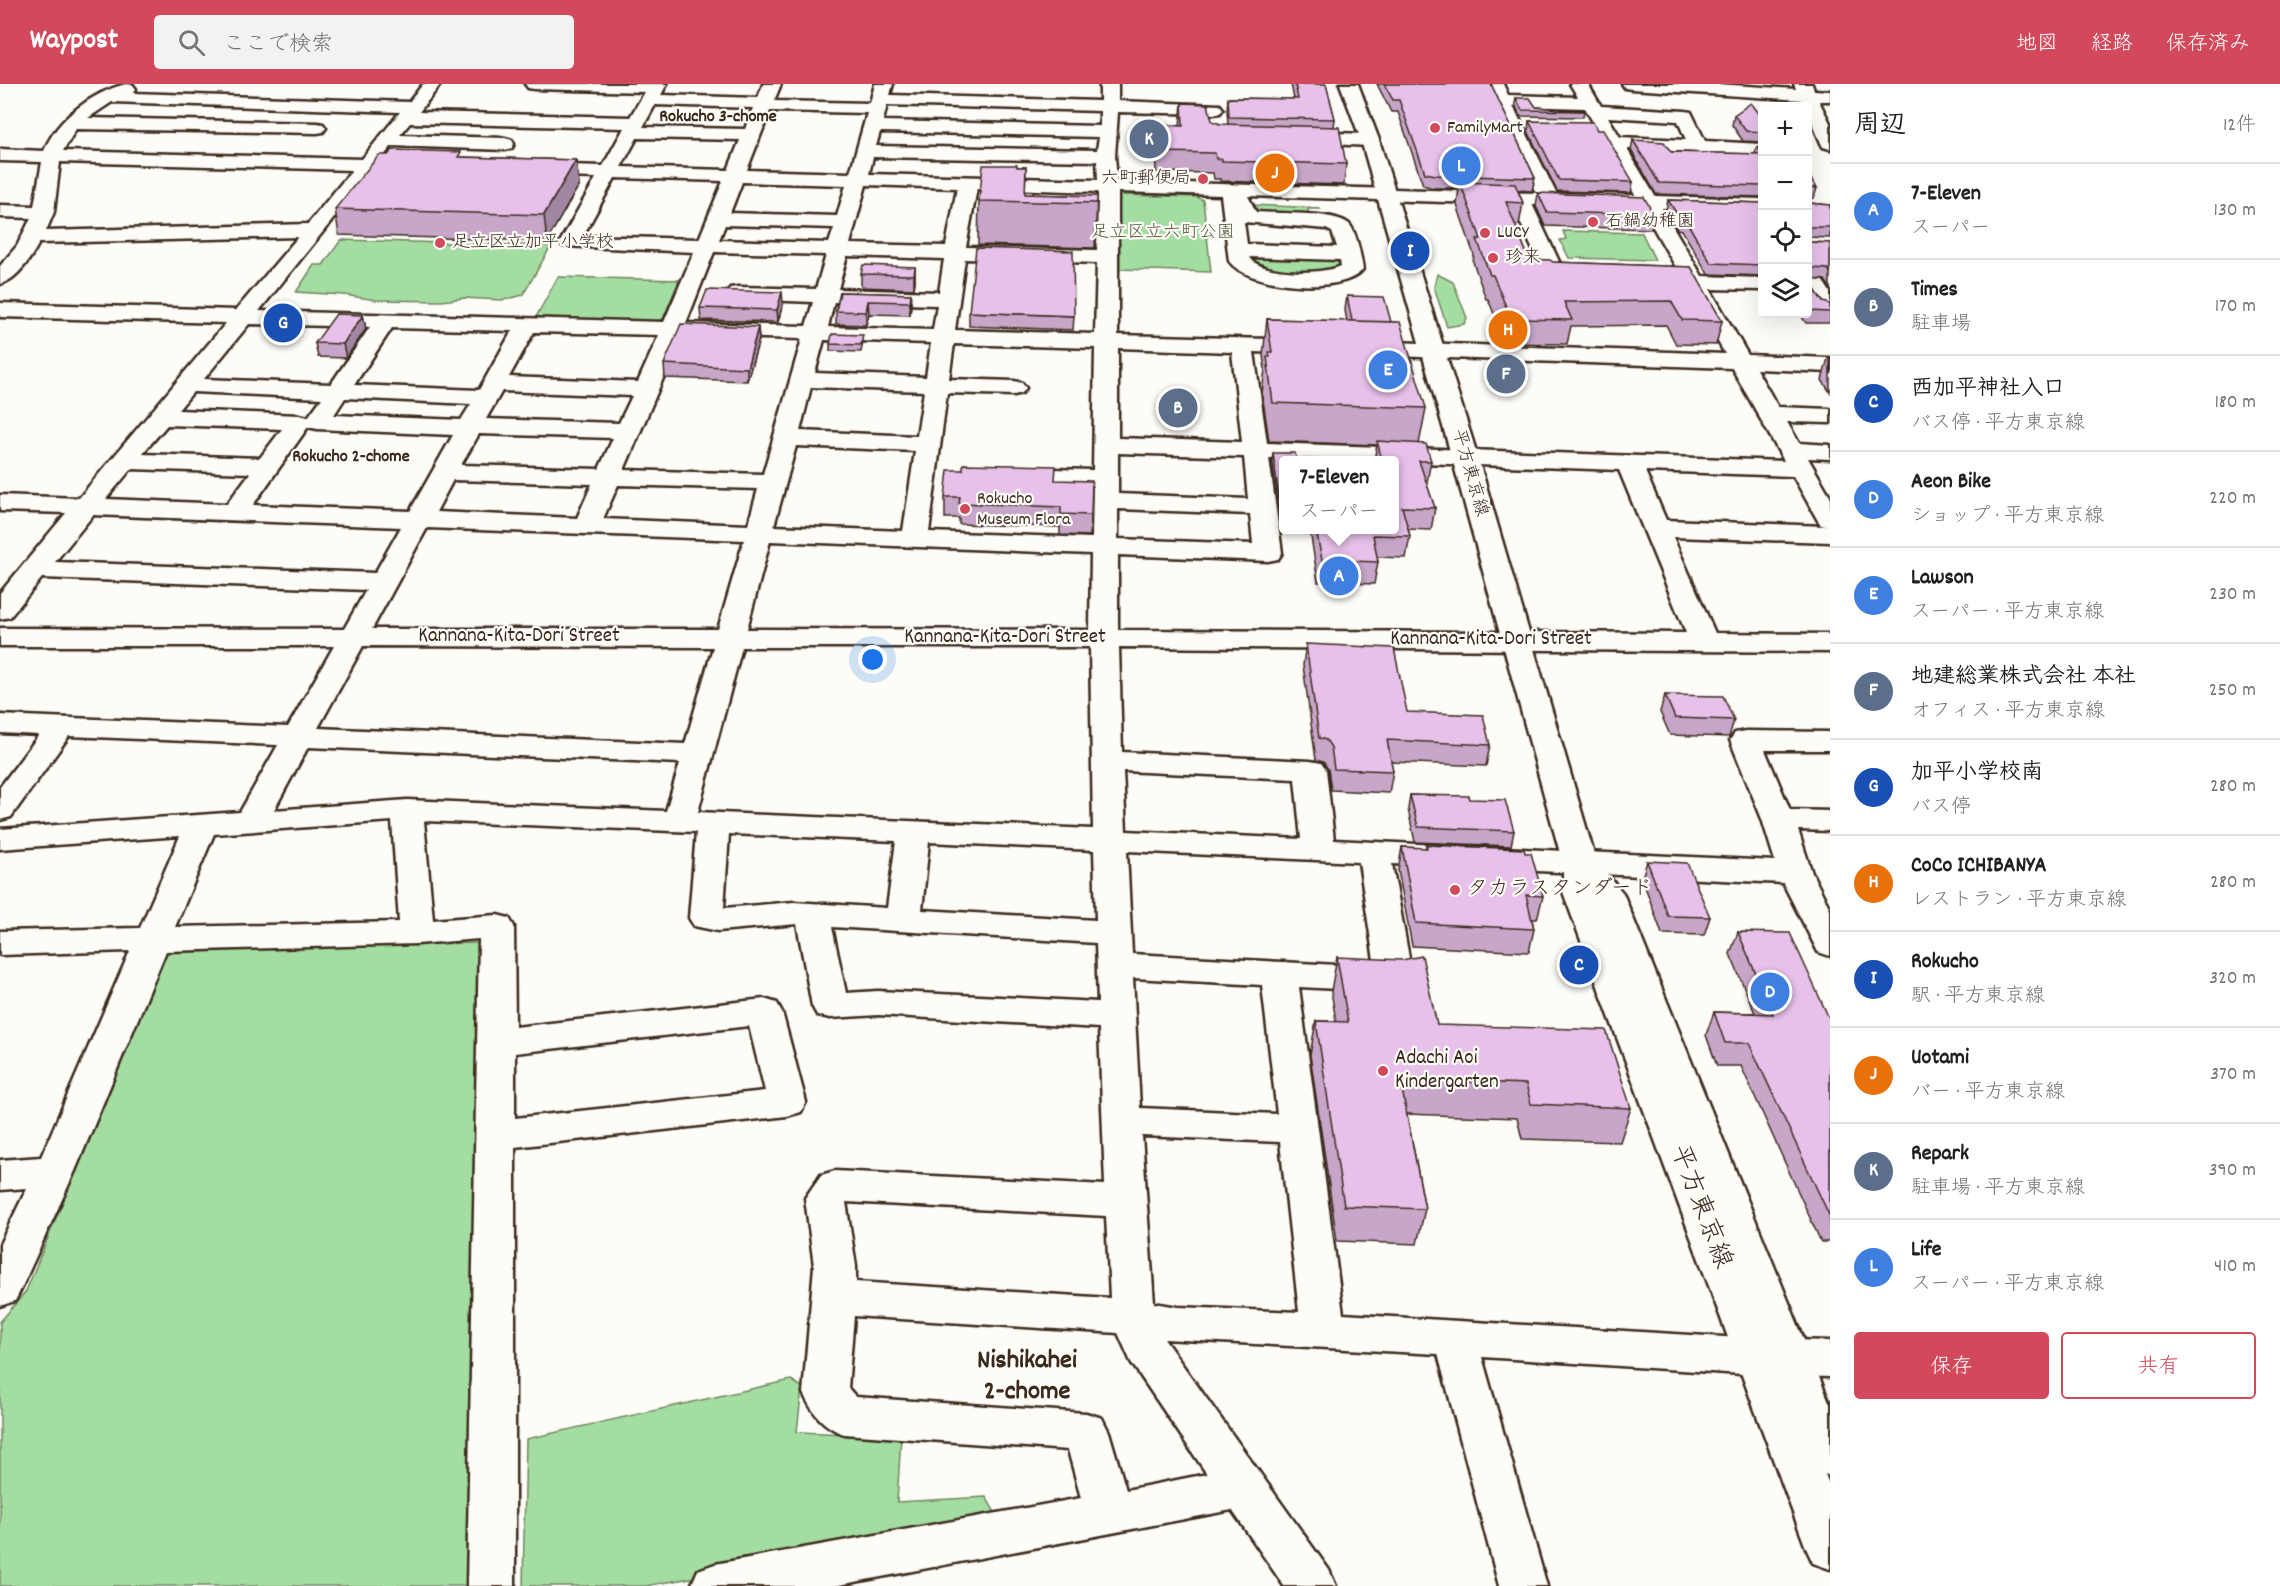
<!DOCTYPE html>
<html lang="ja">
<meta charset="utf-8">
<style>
:root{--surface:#fff;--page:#f2f2f2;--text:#202124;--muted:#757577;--line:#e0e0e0;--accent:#d1495b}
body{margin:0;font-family:Dekko,"Klee One",sans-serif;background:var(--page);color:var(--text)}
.controls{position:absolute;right:18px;top:18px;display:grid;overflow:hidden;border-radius:6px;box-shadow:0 6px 24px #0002}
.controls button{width:54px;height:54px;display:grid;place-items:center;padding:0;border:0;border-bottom:2px solid var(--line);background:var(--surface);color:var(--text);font:30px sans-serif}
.you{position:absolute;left:873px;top:576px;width:21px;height:21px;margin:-15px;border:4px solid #fff;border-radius:50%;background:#1a73e8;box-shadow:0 0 0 9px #1a73e833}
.badge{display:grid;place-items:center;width:39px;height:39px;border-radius:50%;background:var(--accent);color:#fff;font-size:20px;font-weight:700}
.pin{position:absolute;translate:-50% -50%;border:3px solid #fff;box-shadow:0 2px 6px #0006}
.popup{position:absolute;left:1279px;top:372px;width:120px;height:78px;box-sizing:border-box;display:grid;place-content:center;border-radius:6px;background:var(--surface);filter:drop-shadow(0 2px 4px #0005);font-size:20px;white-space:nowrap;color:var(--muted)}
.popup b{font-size:22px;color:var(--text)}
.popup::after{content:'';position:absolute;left:50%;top:100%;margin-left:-12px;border:12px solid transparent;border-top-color:var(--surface)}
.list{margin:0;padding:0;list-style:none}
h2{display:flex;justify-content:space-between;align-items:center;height:78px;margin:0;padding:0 24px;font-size:26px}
h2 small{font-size:20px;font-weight:400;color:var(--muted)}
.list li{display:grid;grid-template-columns:39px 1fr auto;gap:18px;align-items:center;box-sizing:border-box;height:96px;padding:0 24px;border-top:2px solid var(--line)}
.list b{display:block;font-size:22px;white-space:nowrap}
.list p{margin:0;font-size:20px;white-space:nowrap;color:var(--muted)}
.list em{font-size:20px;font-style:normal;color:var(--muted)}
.actions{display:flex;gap:12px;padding:18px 24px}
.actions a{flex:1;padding:14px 0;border:2px solid var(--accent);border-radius:6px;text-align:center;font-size:21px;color:var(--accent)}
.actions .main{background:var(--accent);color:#fff}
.icon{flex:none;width:33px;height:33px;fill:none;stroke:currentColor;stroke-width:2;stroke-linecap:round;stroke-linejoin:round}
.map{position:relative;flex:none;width:1830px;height:1502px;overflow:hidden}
header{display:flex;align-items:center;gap:36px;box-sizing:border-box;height:84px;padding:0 30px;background:var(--accent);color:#fff}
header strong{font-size:28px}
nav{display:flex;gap:33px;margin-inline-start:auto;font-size:21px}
.search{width:420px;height:54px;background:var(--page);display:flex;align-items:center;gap:15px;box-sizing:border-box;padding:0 21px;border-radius:6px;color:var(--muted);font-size:22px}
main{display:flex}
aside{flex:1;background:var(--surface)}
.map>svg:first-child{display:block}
</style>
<header>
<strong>Waypost</strong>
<div class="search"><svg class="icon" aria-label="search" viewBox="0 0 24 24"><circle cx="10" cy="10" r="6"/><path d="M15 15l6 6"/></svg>ここで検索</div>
<nav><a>地図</a><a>経路</a><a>保存済み</a></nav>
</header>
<main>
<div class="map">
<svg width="1830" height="1502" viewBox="0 0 1830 1502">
<rect width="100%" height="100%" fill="#fdfcf7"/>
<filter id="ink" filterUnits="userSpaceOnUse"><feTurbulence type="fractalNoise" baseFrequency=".0167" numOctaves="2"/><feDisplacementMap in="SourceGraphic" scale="12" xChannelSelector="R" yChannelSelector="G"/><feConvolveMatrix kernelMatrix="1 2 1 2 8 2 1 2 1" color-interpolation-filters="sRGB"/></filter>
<g filter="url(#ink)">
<path fill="#a4dda1" stroke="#708460" stroke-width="1.5" d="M1121,111L1197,113L1203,116L1211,188L1118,185L1116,114Z
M1251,121L1319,124L1320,125H1308L1309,133L1257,128L1252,126Z
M1563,147L1642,149L1655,176L1569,174L1560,156L1566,155Z
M341,156L551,162L523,211L502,216L464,214L442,217L376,216L344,211L296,208L314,181H323Z
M1261,173L1332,175L1340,180L1337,184C1316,189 1268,193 1252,177Z
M1437,190L1453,198L1467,234L1464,240L1447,243L1434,203Z
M558,193L679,196L663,235L658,237L536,233Z
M488,859L477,1502H0V1238L26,1207L165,869L184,862Z
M791,1296L802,1303L797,1348L901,1352L897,1418L986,1413L1002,1440L645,1502H523L526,1355Z"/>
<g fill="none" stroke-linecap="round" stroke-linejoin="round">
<g stroke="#3b2a1e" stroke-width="5">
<path id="minor" d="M126,0L133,1L136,5L133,9L409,18L423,0H441L419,28L630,33L645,8L534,5L528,4L525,0H667L661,11L758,14L763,0H781L774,17L870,19L875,0H893L890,11L1100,17V0H1118V17L1220,21L1223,25L1220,29L1214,30L1118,28L1115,72L1117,97L1536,109L1485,0H1503L1508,11L1578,13L1570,0H1588L1601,22L1685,27L1691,28L1705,57L1762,60V71L1627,65L1655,112L1762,115V127L1662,124L1702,192L1762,194V206L1710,205L1748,271L1830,274V288L1756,285L1778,323L1830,325V339L1787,338L1799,359L1830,361V375L1808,374L1830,412V458L1673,453L1715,549L1830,550V568L1119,563L1122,668L1310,677L1321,679L1326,686L1334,756L1775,777L1762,735L1730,656L1735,649L1746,647L1830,648V666H1765L1790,726L1830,727V747L1798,746L1812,789L1830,825V872L1818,868L1783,799L1392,780L1413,896L1408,905L1395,908L1299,903L1343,1230L1757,1255L1830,1257V1293L1757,1291L1482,1273L1547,1502H1499L1438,1270L1164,1255L1329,1486L1336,1502H1284L1232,1426L834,1502H691L698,1486L715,1480L1081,1414L1068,1366L844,1350C823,1343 812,1328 803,1309L814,1182L805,1114L821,1091L835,1087L1105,1101L1099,944L878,931L830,934L817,931L812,922L797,840L718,847L694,842L689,834L696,748L424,737L433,836L497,831L509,834L514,842L515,943L764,915L777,919L782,928L806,1018L801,1028L787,1032L515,1063V1502H467L479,855L417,860L166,867L75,1087L21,1205L15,1217L0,1222V1160L27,1104L0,1106V1076L41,1073L130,867L0,871V847L140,844L180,752L0,765V745L240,728L278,661L69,652L11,733L0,736V703L39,651L0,649V631L288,643L334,562H0V544L344,545L366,506L42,494L10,533L0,535V509L66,429L0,427V411L79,414L226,239L0,233V219L236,226L298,153L39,159C31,174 17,196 0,200V182L17,162L31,134L0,133V121L34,122L42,78L0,77V65L44,67C57,34 93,8 126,0ZM112,18L400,28L362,75L63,67L76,45L317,49L323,48L326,44L323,40L317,39L88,34ZM655,21L753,24L745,45L643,43ZM887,21L1100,27V42L883,37ZM1513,22L1585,24L1635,111L1556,109ZM770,27L867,29L850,89L747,86ZM1608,33L1678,37L1686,56L1620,53ZM410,39L624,44L603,82L533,80L526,82L523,86L526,90L533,92L596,94L560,158L563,162L694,168L664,238L259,227L372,87L422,86L424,82L422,78L381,75L392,62L505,66L512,64L514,60L512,56L505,54L400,51ZM880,48L1099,53L1097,66L876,62ZM637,54L740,56L728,86L621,83ZM873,73L1097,77L1098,96L869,90ZM60,78L352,86L308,140L46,147L54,128ZM615,94L723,97L699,155L583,152ZM742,98L846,101L837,132L730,129ZM866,101L957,104L946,162L850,160ZM977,104L1098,108L1097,166L966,163ZM1118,108L1221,111L1229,177C1246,203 1344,212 1363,185C1361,174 1357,148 1349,140C1334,127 1277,130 1256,128L1248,112L1512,120L1548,199L1579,201L1587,200L1590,195L1587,190L1564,188L1532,120L1642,124L1681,192L1668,193L1665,198L1668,203L1688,205L1725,270L1364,257L1356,259L1353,264L1356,269L1364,271L1732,284L1784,377L1267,359L1254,268L1310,270L1318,268L1321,263L1318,258L1310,256L1118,251ZM1244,138L1326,145L1332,148L1337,163L1247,160ZM725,141L834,144L829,159L719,156ZM714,168L826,171L816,205L738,203L730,204L727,209L730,214L738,215L813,218L806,242L686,239ZM847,172L944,175L939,208L838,205ZM1249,173L1340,176L1341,182C1323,191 1259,191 1249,173ZM965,175L1097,179L1095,250L955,246ZM834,218L937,221L933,246L828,243ZM249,240L370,243L331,300L204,295ZM392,244L512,247L479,306L354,301ZM534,248L659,251L638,298L509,293ZM681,252L802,255L763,390L624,386ZM824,256L931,259L926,293L815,289ZM954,260L1095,264L1093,386L1010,384L1001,387L997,392L1001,397L1010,400L1093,401L1092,454L929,448L947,309L1014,311L1022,309L1026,304L1022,299L1014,297L949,295ZM1118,264L1232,268L1242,358L1118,354ZM811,303L924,307L917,352L800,347ZM502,307L632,312L619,339L486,335ZM193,308L322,314L308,333L299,331L178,326ZM345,314L471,320L461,336L334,331ZM167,341L282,345L260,374L142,370ZM308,343L317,345L453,351L410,427L253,421ZM479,350L613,354L599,385L461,381ZM796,362L915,367L903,447L774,442ZM1118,369L1244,373L1248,415L1118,410ZM1269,374L1394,376V378L1619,386L1686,549L1118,546V471L1268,477L1278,475L1282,469ZM131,385L250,389L227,420L106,415ZM1645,387L1793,392L1817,435L1821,441L1826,442L1666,436ZM453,396L592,400L577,434L436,428ZM618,401L758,405L748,441L603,435ZM1118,425L1250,430L1253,460L1118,455ZM93,431L401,443L375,489L55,478ZM427,444L744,456L718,545H372ZM770,457L1091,470L1090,546L747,545ZM363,562L713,563L685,660L318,644ZM742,563H1090L1093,745L698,728ZM308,663L680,679L666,727L407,716L274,726ZM1123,687L1295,695L1301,755L1126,747ZM392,737L399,838L175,843L214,750ZM729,750L896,757L887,824L794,818L724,824ZM929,758L1094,766L1096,836L922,826ZM1127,767L1359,778L1375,883L1132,870ZM832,843L1096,859L1098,918L878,907L846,909ZM1133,894L1262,901L1277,1030L1140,1024ZM749,942L765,1007L515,1034V969ZM1142,1052L1280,1058L1299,1228L1178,1223L1154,1219ZM846,1118L1106,1132L1110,1214L856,1198V1182ZM854,1232L1118,1249L1131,1278L1207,1390L1126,1406L1109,1348L1102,1334L1086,1329L856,1313L848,1304Z
M1622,0H1717L1796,5L1794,0H1812L1814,6L1830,7V17H1819L1830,39V65L1823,63L1821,59L1808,29V22H1804L1801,16L1631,5L1625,4Z
M1296,48L1370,50L1377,52L1379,56L1377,60L1370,62L1289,58L1287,54L1289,50Z
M1815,196L1823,197L1830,208V230L1822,228L1808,207V197Z"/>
</g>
<g stroke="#3b2a1e" stroke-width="5">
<path id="major" d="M1340,0H1358L1379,56L1478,374L1596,777L1623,809L1830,1320V1392L1825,1390L1830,1403V1485L1813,1479L1806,1464L1563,808V780L1452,374L1361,56Z"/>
</g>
<use href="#minor" fill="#fdfcf7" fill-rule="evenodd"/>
<use href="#major" fill="#fdfcf7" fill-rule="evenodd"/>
</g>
<path fill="#c7a6c9" stroke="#3b2a1e" stroke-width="1.5" d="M1291,0H1326L1335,35L1334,43L1346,80L1344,101L1220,97V95H1214L1213,89L1156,88L1155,61L1157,41L1180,42L1182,19L1212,37L1220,40L1228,41L1227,26L1228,14L1294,15Z
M1377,0H1491L1535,94L1532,107L1518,106L1523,119L1519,141H1515L1529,175L1553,178L1691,183L1722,237L1716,261L1676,260L1666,241L1571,242L1567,260L1506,259L1488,215H1486L1473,178L1474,171L1457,121L1459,104H1433L1423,101L1398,28H1391Z
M1516,14L1536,23L1584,27L1583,33L1520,32L1515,20Z
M1734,31L1762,33V58L1743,57L1732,41Z
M1529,37L1597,46L1633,98L1631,109L1557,107L1528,47Z
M1633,56L1671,68L1755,70L1757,63H1762V113L1656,110L1631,66Z
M461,73L576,76L579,101L547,157L339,151L335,125Z
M1017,83H1026L1025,110L1097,112L1095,164L978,161L979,117Z
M1808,91L1817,104L1814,114H1809V119L1830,121V154L1809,153V158L1830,159V204L1825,196L1810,195L1809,197L1823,218L1830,220V239H1806L1800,230H1808Z
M1538,109L1654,131L1651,145L1545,142L1536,122Z
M1668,116L1762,119V193V192L1708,190L1682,146L1677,145L1666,126Z
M915,183V197L914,205L861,203V190Z
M840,208L911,210L910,231L869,230L866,241L836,240V227Z
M1347,212L1391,238L1426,324L1419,360L1431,377L1427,398H1426L1435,424L1431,446L1408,445L1410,452L1406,474L1377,473L1378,478L1374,500L1318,498L1310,446H1395V376H1374L1377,361L1269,357L1262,309L1265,285L1263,271L1267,235L1347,237L1345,226Z
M783,219L778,238L701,236L700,224Z
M969,228L1074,232L1073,246L969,242Z
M363,231L366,245L346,274L318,273L315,259Z
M758,243L759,256L747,297L665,294L664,280Z
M863,258L861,268L830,267V260Z
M1828,274H1830V308L1822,296Z
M1273,369L1284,376V429L1280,428L1272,376Z
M1055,396L1091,431L1090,452L1060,451V443L959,440V434H945V413Z
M1306,560L1407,628L1490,661L1486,682L1391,678L1393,687L1389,709L1331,706L1328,685L1323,678L1316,676L1303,581Z
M1665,611L1734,636L1729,653L1670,651L1660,628Z
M1410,711L1470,715L1514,747L1511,762L1415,758L1408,725Z
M1426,761L1543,812L1537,835H1532L1534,845L1529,868L1412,862L1398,786L1402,763L1426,764Z
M1647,777L1710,833L1704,851L1662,850L1642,794Z
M1738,848L1828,932H1830V1158H1821L1741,982H1717L1706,951L1714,928L1755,929L1730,870Z
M1337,873L1437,941L1631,1024L1620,1058L1522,1055L1517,1034L1407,1030L1425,1125L1417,1160L1337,1157L1310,971L1316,937H1336L1331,907Z"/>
<path fill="#a287a4" stroke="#3b2a1e" stroke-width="1.5" d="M576,76L579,101L547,157L544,131Z
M915,183V197L914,205V191Z
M782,208L783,219L778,238L777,226Z
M911,210V223L910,231V218Z
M868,217L869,230L866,241V228Z
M363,231L366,245L346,274L343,260Z
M758,243L759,256L747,297V284Z"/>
<path fill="#e7c1ea" stroke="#3b2a1e" stroke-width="1.5" d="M1295,0H1326L1335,35L1229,33L1228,14L1298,15Z
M1384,0H1491L1535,94L1436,91L1425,89L1399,16H1393Z
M1516,14H1530L1536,23L1584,27L1522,26Z
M1182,19L1208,20L1212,37L1220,40L1339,43L1346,80L1222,77V75H1216L1215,69L1158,68L1157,41L1183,42Z
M1751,19L1762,33V48L1746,47L1734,31Z
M1529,37L1593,38L1597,46H1603L1633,98L1559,96Z
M1633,56L1664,58L1671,68L1762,70V102L1659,99Z
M1757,63H1762V70Z
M392,66L461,68L458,73L576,76L544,131L335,125L379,71H388Z
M983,81H1017V83H1026L1025,110L1097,112V119L979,117Z
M1808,91L1817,104H1809V119L1830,121V143H1809V158L1830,159V188L1828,185L1811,184L1809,197L1823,218L1830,220V228L1809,227L1808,224Z
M1460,98L1515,100L1523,119L1506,118L1529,175L1550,176L1553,178L1691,183L1722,237L1682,236L1671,217L1564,218L1572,236L1511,235L1493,191H1490L1477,155H1481Z
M1538,109L1644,113L1654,131L1547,128Z
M1668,116L1762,119V181L1711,179L1685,135H1680Z
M976,164L1073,167L1074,232L969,228Z
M863,181L915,183L914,191L861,190Z
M707,206L782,208L777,226L700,224Z
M840,208L911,210L910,218L868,217L866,228L836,227Z
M1347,212L1384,213L1391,238L1352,237Z
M336,230L363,231L343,260L315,259Z
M1267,235L1400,238L1426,324L1273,319L1267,273H1270L1269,268H1272Z
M681,240L758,243L747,284L664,280Z
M832,250L863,251L861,261L830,260Z
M1377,357L1426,360L1431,377H1419L1435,424L1402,423L1410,452L1373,451L1378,478L1322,476L1316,446H1395V376H1382Z
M1273,369H1295L1297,376H1284V421H1280Z
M963,380L1056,382L1055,396L1092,397L1091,431L1061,430V423L959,419L960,413H945L948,386H963Z
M1306,560L1394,564L1407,628L1483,631L1490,661L1387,656L1393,687L1334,685L1331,663L1326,656L1319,654Z
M1665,611L1723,612L1734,636L1675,634Z
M1410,711L1469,712L1470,715L1505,716L1514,747L1418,743Z
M1426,761L1524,765L1525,769H1531L1543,812L1526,811L1534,845L1416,839L1402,763L1427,764Z
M1647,777L1687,779L1710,833L1668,832Z
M1738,848L1790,849L1828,932H1830V1133L1749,959H1725L1714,928L1773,930Z
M1422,872L1437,941L1606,946L1631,1024L1531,1020L1526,1000L1400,995L1425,1125L1344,1122L1316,937L1348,938L1337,873L1402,876Z"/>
</g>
<g fill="#d1495b" stroke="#fdfcf7" stroke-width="2">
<circle cx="1435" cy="44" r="6"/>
<circle cx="1203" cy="95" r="6"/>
<circle cx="1593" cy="138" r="6"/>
<circle cx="1485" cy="149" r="6"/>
<circle cx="440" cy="159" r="6"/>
<circle cx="1493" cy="174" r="6"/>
<circle cx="965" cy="425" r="6"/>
<circle cx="1455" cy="806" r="6"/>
<circle cx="1383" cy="987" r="6"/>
</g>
<g text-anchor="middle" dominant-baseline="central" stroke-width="4.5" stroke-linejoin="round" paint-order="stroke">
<g font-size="18" font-weight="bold" fill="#3b2a1e" stroke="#fdfcf7">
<text x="718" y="33">Rokucho 3-chome</text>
<text x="351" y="373">Rokucho 2-chome</text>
</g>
<g font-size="18" fill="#3b2a1e" stroke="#fdfcf7" text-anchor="start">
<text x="1447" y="44">FamilyMart</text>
<text x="1191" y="95" text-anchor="end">六町郵便局</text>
<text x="1605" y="138">石鍋幼稚園</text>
<text x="1497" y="149">LUCY</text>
<text x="452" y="159">足立区立加平小学校</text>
<text x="1505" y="174">珍来</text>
<text x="977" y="415">Rokucho<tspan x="977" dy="21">Museum Flora</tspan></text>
</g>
<g font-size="18" fill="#55573f" stroke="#fdfcf7">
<text x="1163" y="149">足立区立六町公園</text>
</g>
<g font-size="18" fill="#3b2a1e" stroke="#fdfcf7">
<text transform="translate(1469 389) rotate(74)">平方東京線</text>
</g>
<g font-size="21" fill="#3b2a1e" stroke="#fdfcf7">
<text x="519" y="553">Kannana-Kita-Dori Street</text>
<text x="1005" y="554">Kannana-Kita-Dori Street</text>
<text x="1491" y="556">Kannana-Kita-Dori Street</text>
</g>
<g font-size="21" fill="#3b2a1e" stroke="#fdfcf7" text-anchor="start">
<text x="1467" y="806">タカラスタンダード</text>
<text x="1395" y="975">Adachi Aoi<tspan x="1395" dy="24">Kindergarten</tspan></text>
</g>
<g font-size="26" fill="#3b2a1e" stroke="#fdfcf7">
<text transform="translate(1700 1123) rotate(69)">平方東京線</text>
</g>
<g font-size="27" font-weight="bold" fill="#3b2a1e" stroke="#fdfcf7">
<text x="1027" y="1277">Nishikahei<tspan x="1027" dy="31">2-chome</tspan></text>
</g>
</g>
</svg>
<div class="controls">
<button>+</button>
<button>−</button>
<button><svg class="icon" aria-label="locate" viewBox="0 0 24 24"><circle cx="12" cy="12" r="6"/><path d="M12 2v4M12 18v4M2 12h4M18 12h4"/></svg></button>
<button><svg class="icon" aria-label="layers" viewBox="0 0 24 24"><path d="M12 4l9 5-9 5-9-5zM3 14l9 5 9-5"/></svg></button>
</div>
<div class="you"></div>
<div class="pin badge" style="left:1339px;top:492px;background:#3f7fe0">A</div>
<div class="popup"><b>7-Eleven</b>スーパー</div>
<div class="pin badge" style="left:1178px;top:324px;background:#5c6f8a">B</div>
<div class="pin badge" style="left:1579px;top:881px;background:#1a4fb4">C</div>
<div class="pin badge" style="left:1770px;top:908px;background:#3f7fe0">D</div>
<div class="pin badge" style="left:1388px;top:286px;background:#3f7fe0">E</div>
<div class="pin badge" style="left:1506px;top:290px;background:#5c6f8a">F</div>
<div class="pin badge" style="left:283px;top:239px;background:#1a4fb4">G</div>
<div class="pin badge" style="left:1508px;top:246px;background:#e8710a">H</div>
<div class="pin badge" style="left:1410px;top:167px;background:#1a4fb4">I</div>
<div class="pin badge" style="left:1275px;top:89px;background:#e8710a">J</div>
<div class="pin badge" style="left:1149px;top:55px;background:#5c6f8a">K</div>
<div class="pin badge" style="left:1461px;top:82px;background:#3f7fe0">L</div>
</div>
<aside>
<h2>周辺<small>12件</small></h2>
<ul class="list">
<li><span class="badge" style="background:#3f7fe0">A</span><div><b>7-Eleven</b><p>スーパー</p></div><em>130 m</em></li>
<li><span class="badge" style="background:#5c6f8a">B</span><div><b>Times</b><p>駐車場</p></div><em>170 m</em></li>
<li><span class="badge" style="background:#1a4fb4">C</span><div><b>西加平神社入口</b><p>バス停 · 平方東京線</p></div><em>180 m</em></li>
<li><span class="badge" style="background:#3f7fe0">D</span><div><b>Aeon Bike</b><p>ショップ · 平方東京線</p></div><em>220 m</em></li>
<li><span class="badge" style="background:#3f7fe0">E</span><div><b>Lawson</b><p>スーパー · 平方東京線</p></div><em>230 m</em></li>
<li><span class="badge" style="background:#5c6f8a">F</span><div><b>地建総業株式会社 本社</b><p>オフィス · 平方東京線</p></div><em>250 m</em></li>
<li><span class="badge" style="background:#1a4fb4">G</span><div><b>加平小学校南</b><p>バス停</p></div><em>280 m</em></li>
<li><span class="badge" style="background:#e8710a">H</span><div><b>CoCo ICHIBANYA</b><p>レストラン · 平方東京線</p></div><em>280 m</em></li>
<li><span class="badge" style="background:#1a4fb4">I</span><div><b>Rokucho</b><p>駅 · 平方東京線</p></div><em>320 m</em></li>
<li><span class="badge" style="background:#e8710a">J</span><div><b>Uotami</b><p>バー · 平方東京線</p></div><em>370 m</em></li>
<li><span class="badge" style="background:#5c6f8a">K</span><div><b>Repark</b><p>駐車場 · 平方東京線</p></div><em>390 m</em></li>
<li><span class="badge" style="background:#3f7fe0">L</span><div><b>Life</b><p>スーパー · 平方東京線</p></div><em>410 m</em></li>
</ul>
<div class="actions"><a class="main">保存</a><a>共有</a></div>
</aside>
</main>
